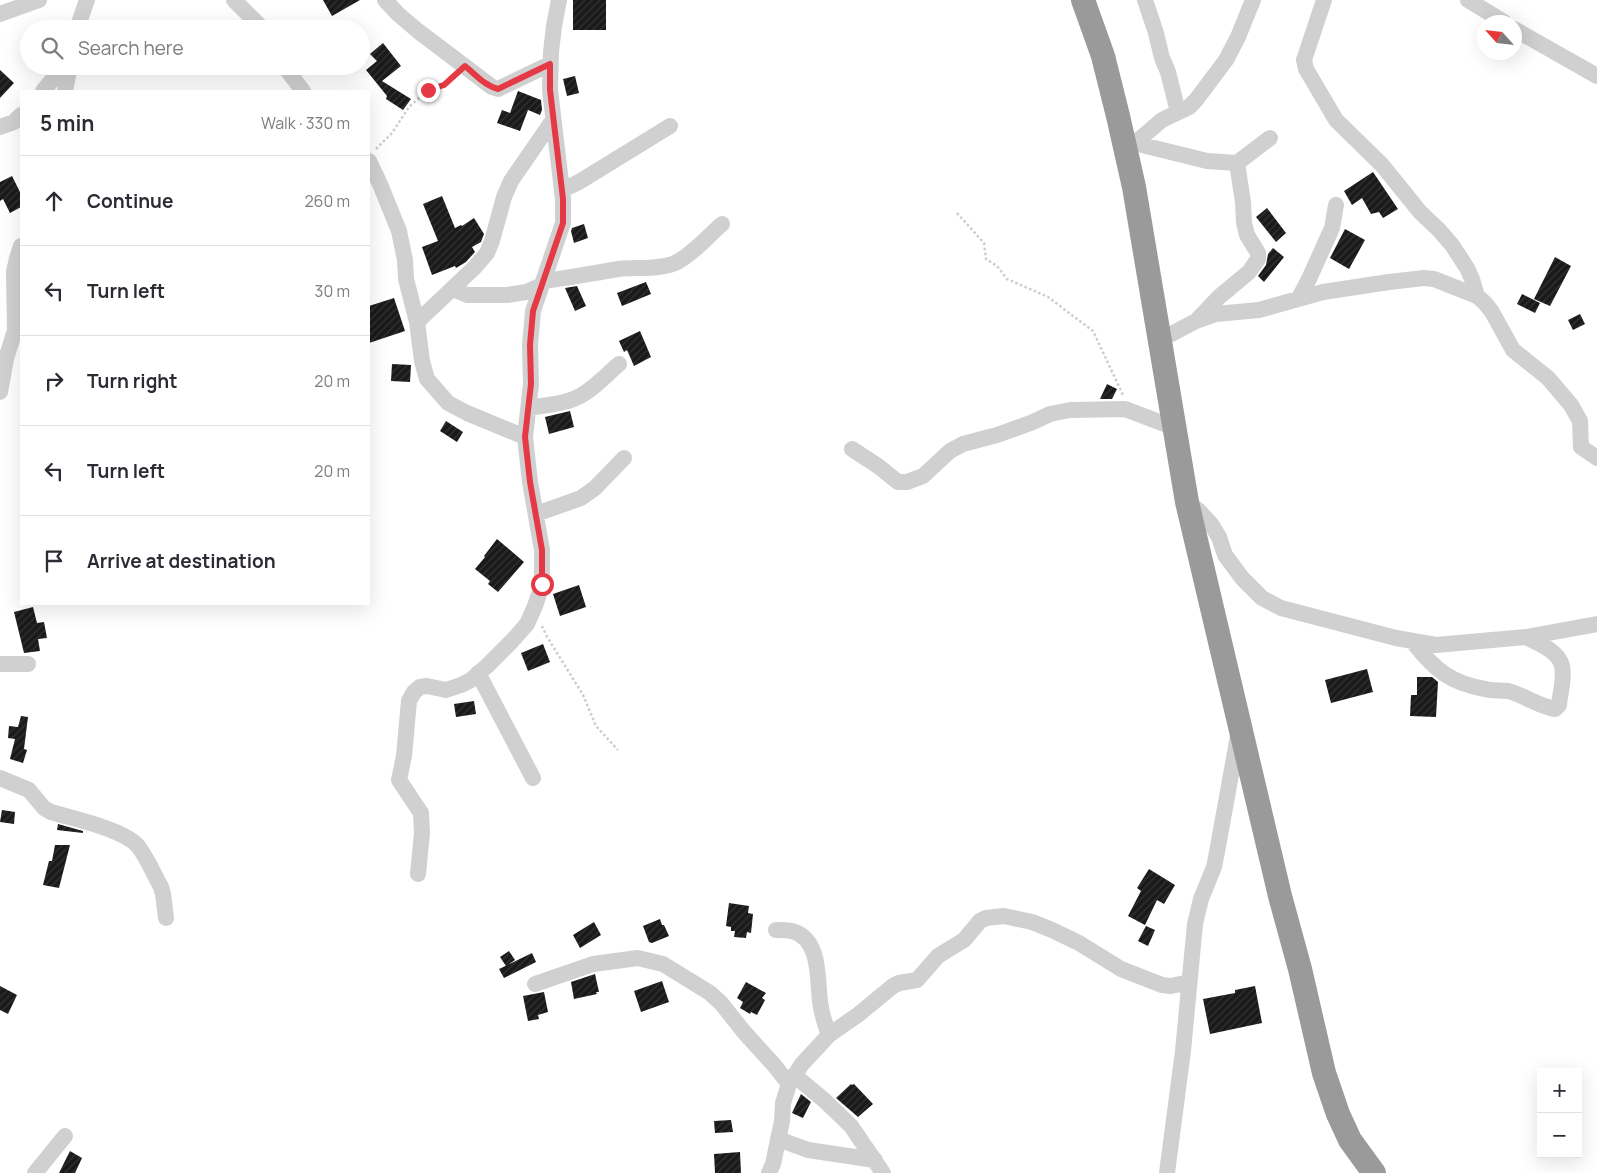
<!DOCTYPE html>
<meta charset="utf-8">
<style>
:root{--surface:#fff;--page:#f7f7f7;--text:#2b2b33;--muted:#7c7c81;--line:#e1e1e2}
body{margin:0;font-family:Manrope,sans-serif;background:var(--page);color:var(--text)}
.controls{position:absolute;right:15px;bottom:15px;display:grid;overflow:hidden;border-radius:0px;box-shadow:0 5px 20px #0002}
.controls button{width:45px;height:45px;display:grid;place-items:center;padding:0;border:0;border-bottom:1px solid var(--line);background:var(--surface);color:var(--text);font:25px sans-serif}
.compass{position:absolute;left:1477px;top:15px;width:45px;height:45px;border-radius:50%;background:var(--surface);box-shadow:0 5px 20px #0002;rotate:297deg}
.stop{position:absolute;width:15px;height:15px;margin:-11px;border:4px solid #e63946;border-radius:50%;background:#fff}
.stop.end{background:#e63946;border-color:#fff;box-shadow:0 1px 5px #0008}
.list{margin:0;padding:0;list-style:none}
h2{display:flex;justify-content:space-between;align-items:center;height:65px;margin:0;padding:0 20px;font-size:21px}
h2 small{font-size:16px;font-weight:400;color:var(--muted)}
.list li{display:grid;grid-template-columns:32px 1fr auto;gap:15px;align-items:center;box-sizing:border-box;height:90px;padding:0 20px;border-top:1px solid var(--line)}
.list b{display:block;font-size:19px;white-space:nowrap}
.list em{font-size:16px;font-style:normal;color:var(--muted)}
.icon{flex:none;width:28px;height:28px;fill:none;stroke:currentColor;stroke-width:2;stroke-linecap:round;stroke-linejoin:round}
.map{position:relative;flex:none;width:1597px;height:1173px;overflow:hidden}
.search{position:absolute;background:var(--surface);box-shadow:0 5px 20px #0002;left:20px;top:20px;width:350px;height:55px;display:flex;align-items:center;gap:12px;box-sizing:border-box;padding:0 18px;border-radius:28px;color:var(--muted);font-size:19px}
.panel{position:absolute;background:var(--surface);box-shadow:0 5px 20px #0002;left:20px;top:90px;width:350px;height:515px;border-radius:0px}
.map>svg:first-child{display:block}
</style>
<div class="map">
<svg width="1597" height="1173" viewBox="0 0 1597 1173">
<defs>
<pattern id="building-hatch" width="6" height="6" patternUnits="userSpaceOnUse" patternTransform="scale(1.25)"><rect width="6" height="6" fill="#1a1a1a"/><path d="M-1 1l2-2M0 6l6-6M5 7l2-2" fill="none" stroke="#333"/></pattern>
</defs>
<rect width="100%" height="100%" fill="#fff"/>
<path fill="url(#building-hatch)" d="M323,0H360L332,16Z
M573,0H606V30H573Z
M383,43L401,66L382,81L411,99L403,110L386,99L387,96L366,70L377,61L370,54Z
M0,70L14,83L0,98Z
M575,76L579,93L567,96L563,79Z
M518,91L541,100L542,110L540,115L528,110L520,131L497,123L502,110L510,113Z
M1373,172L1398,209L1383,218L1379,212L1371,214L1362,198L1352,205L1344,191Z
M12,176L21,194V207L10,213L3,199L0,201V182Z
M442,196L455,228L461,225L462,226L474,218L484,234L481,242L472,247L475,252L466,262L456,268L455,266L432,275L422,247L438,241L423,204Z
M1267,208L1286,233L1276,242L1256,217Z
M584,224L588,238L574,243L571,231L572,228Z
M1345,229L1365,240L1349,269L1330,258Z
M1273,248L1284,257L1264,282L1258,276L1266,265L1268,254Z
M1555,257L1571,266L1550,306L1534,299Z
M646,282L651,294L622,306L617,293Z
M577,286L586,306L575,311L565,288Z
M1522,294L1540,303L1535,313L1517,304Z
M394,298L405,331L369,343V306Z
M1580,314L1585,324L1573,330L1568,320Z
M640,331L651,357L634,366L627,350L624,352L619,341Z
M392,364L411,365L410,382L391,381Z
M1107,384L1117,389L1112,399H1100Z
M570,411L574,427L549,434L545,417Z
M446,421L463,432L457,442L440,431Z
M497,539L524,562L498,592L488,584L490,581L475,569L485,557L484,556Z
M579,585L586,607L560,616L553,594Z
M33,607L37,623L44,622L47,638L38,639L40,651L24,653L14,612Z
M543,644L550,662L528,671L521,653Z
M1367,669L1373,692L1331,703L1325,680Z
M1417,677H1432L1438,682L1436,717L1410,716L1411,695H1417Z
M474,701L476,714L456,717L454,704Z
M21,716L28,717L24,749L27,750L23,763L10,759L15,739L8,738L9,726L18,727Z
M2,810L15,812L14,824L0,822Z
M58,824L83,831V833L57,830Z
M55,845H70L59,888L43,885L49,861H52Z
M1149,869L1175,885L1164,904L1157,900L1145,925L1128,916L1141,891L1137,888Z
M729,903L749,906L748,913L753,914L751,933L747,932L746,938L734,937L735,931H731V927L726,926Z
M660,919L662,925H664L669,936L652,943L649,942L643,926Z
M594,922L601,935L580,948L573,935Z
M1146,926L1155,930L1148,946L1138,941Z
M509,951L515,960L506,966L500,957Z
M532,953L536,962L504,978L499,969Z
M595,974L599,992H596L597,994L574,999L571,982Z
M662,981L669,1002L641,1012L634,991Z
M746,982L766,993L762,998L765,1000L757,1015L751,1012L750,1014L740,1008L743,1002L737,998Z
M0,986L17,995L8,1014L0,1010Z
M1255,986L1262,1023L1210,1034L1203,999L1235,993V990Z
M544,992L548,1012L538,1015L539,1019L528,1021L523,996Z
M851,1084L852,1085L854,1084L873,1104L858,1117L836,1098Z
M801,1094L811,1102L803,1118L792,1113Z
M731,1120L733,1132L715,1133L714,1121Z
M70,1151L82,1158L75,1173H59Z
M740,1152L741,1173H715L714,1154Z"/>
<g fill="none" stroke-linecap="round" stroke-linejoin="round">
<path stroke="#cdcdcd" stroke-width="2.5" stroke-dasharray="2.5 2.5" stroke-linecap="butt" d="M376,149L392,133L409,107L428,90L445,85L454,76
M957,213L984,243L986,259L997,266L1007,279L1048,297L1093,331L1123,395
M542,626L546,635L583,695L596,726L618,750"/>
<path stroke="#d0d0d0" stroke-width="16" d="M234,0L263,29
M385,0L398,14L418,31L492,87L498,89L550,64
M1145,0L1156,33L1162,58L1168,72L1178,112
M1324,0L1304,60L1306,69L1336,120L1382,165L1420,212L1439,230L1452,245L1467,268L1472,279L1477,296
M1468,0L1504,22
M0,14L39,0
M77,29L87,0
M1514,29L1597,76
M284,66L303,91
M43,91L64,66
M65,91L70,66
M0,127L14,122L21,115
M1126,141L1207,161L1237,163L1270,138
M1135,143L1162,120L1189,107L1196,100L1226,60L1238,37L1253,0
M369,161L380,184L399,231L405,260L406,279L417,322L422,361L427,379L448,403L467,413L525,437
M562,190L579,182L670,126
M543,281C569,278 593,273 619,269C636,267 659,270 675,263C693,254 708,236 722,224
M453,289L467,295H507L526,292L542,285
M1299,298L1309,279L1332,228L1336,205
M1198,319L1219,297L1249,272L1258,259V253L1247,235L1244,223L1243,202L1237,163
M417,322L474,268L487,253L492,241L504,197L511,181L553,120
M1160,340L1196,321L1216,314L1259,310L1323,292L1389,282L1424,278L1434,279L1477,296L1485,303L1492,312L1513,350L1548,378L1571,405L1580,421L1581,447L1597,458
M0,392L6,359L15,330L14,272L17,258L21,246
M529,408C544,405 561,405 576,398C592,391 606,375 619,364
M852,449L878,466L898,482H907L923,476L950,451L963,444L997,435L1033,422L1050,414L1070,410L1125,409L1175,428
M1187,502L1199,511L1211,524L1219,537L1225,555L1242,578L1262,598L1281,608L1396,638L1436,645L1526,637L1597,624
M536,514L581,498L595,488L624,458
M1413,642C1434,669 1450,683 1485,689C1492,691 1500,690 1508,691C1524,695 1538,706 1555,709L1559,705C1560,693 1565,678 1562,666C1559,651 1538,643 1526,637
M0,664H28
M478,673L533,778
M0,778L29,790L44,808L51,812C74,819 123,829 138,846C147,858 154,874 161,887L163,894L166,918
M418,874L422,833L421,813L399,780L404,756L409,701L414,692L420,687L427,686L446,690L461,685L471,680L487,666L512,641L527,624L535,606L542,585V550L530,482L525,437L531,384L530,345L533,311L563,223V199L550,90L551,52L554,26L559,0
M776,930C781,930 787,930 792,931C821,939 817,978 820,1001C821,1013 825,1024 829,1035
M535,984L593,964L638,958L663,964L710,993L721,1003L744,1032L774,1065L789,1084
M794,1075L824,1100L851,1126L883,1173
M778,1139L808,1150L875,1160
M35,1173L65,1136
M769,1173L773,1164L782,1121L783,1103L789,1084L802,1064L829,1035L859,1014L893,986L899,983L917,980L938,956L964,940L980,921L986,918L1004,916L1032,922L1052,930L1079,943L1121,969L1162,985L1171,986L1189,982
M1167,1173L1183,1051L1195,924L1201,899L1214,867L1217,852L1238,736"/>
<path stroke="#9a9a9a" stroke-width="24" d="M1083,0L1103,56L1118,116L1134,187L1187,502L1280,896L1300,969L1324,1073L1338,1114L1350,1140L1374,1173"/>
</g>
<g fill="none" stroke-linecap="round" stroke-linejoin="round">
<path stroke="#e63946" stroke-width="6" d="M428,90L444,85L465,66C475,74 485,86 498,89L550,64V90L563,199V223L533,311L530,345L531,384L525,437L530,482L542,550V584"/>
</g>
</svg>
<div class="controls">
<button>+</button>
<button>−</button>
</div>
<svg class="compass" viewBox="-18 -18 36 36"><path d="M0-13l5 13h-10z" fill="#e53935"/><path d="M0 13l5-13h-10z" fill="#7c7c81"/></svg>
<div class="stop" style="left:542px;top:584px"></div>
<div class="stop end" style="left:428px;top:90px"></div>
<div class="search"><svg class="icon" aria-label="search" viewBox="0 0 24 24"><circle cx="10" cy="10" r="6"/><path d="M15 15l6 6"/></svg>Search here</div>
<section class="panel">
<h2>5 min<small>Walk · 330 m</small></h2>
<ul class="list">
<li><svg class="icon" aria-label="ahead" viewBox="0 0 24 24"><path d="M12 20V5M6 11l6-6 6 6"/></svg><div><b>Continue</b></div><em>260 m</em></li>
<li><svg class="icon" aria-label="left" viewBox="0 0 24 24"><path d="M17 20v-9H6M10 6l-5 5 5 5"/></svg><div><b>Turn left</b></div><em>30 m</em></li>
<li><svg class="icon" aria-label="right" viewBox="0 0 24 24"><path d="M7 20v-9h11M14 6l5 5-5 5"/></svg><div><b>Turn right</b></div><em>20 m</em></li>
<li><svg class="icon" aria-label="left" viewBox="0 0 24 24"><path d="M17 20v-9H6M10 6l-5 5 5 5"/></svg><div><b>Turn left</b></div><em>20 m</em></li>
<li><svg class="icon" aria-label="arrive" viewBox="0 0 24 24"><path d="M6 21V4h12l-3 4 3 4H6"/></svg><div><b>Arrive at destination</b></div></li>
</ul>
</section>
</div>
